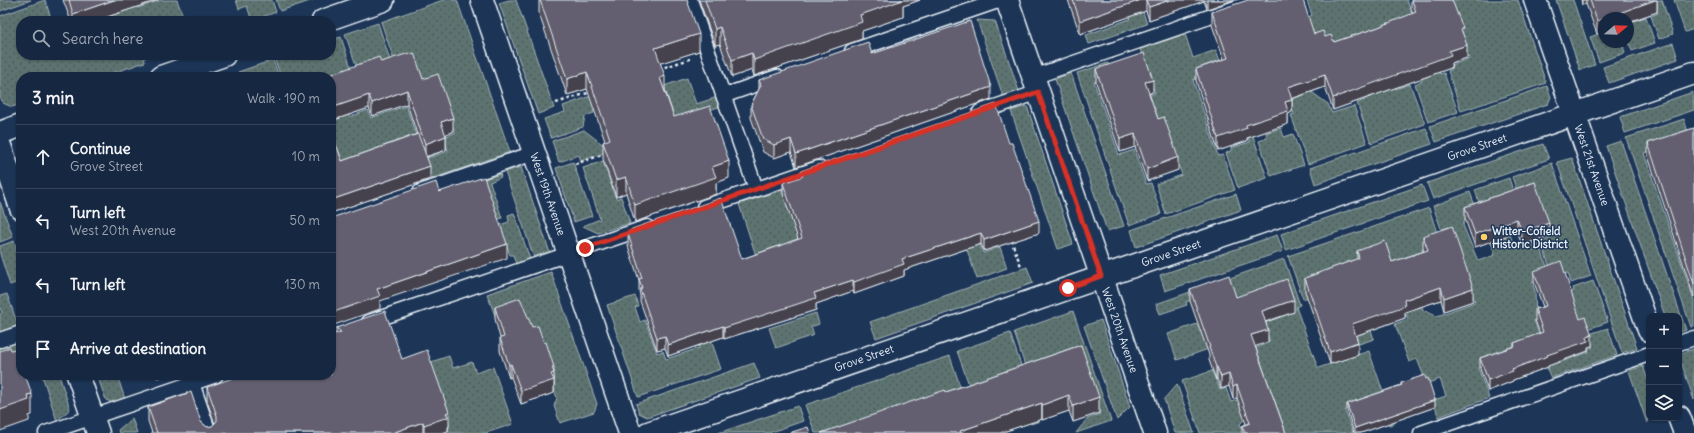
<!DOCTYPE html>
<meta charset="utf-8">
<style>
:root{--surface:#162841;--page:#1f3048;--text:#f1f3f6;--muted:#9ea6b1;--line:#35445a}
body{margin:0;font-family:Delius,sans-serif;background:var(--page);color:var(--text)}
.controls{position:absolute;right:12px;bottom:12px;display:grid;overflow:hidden;border-radius:8px;box-shadow:0 1px 3px #0004}
.controls button{width:36px;height:36px;display:grid;place-items:center;padding:0;border:0;border-bottom:1px solid var(--line);background:var(--surface);color:var(--text);font:20px sans-serif}
.compass{position:absolute;left:1598px;top:12px;width:36px;height:36px;border-radius:50%;background:var(--surface);box-shadow:0 1px 3px #0004;rotate:71deg}
.stop{position:absolute;width:12px;height:12px;margin:-9px;border:3px solid #d93025;border-radius:50%;background:#fff}
.stop.end{background:#d93025;border-color:#fff;box-shadow:0 1px 4px #0008}
.list{margin:0;padding:0;list-style:none}
h2{display:flex;justify-content:space-between;align-items:center;height:52px;margin:0;padding:0 16px;font-size:17px}
h2 small{font-size:13px;font-weight:400;color:var(--muted)}
.list li{display:grid;grid-template-columns:26px 1fr auto;gap:12px;align-items:center;box-sizing:border-box;height:64px;padding:0 16px;border-top:1px solid var(--line)}
.list b{display:block;font-size:15px;white-space:nowrap}
.list p{margin:0;font-size:13px;white-space:nowrap;color:var(--muted)}
.list em{font-size:13px;font-style:normal;color:var(--muted)}
.icon{flex:none;width:22px;height:22px;fill:none;stroke:currentColor;stroke-width:2;stroke-linecap:round;stroke-linejoin:round}
.map{position:relative;flex:none;width:1694px;height:433px;overflow:hidden}
.search{position:absolute;background:var(--surface);box-shadow:0 1px 3px #0004;left:16px;top:16px;width:320px;height:44px;display:flex;align-items:center;gap:10px;box-sizing:border-box;padding:0 14px;border-radius:16px;color:var(--muted);font-size:15px}
.panel{position:absolute;background:var(--surface);box-shadow:0 1px 3px #0004;left:16px;top:72px;width:320px;height:308px;border-radius:16px}
.map>svg:first-child{display:block}
</style>
<div class="map">
<svg width="1694" height="433" viewBox="0 0 1694 433">
<defs>
<pattern id="grass-dots" width="8" height="8" patternUnits="userSpaceOnUse"><rect width="8" height="8" fill="#5b7370"/><path d="M2 2h.1M6 6h.1" fill="none" stroke="#4f5b5b" stroke-width="1.8" stroke-linecap="round"/></pattern>
</defs>
<rect width="100%" height="100%" fill="#1d3557"/>
<filter id="ink" filterUnits="userSpaceOnUse"><feTurbulence type="fractalNoise" baseFrequency=".025" numOctaves="2"/><feDisplacementMap in="SourceGraphic" scale="8" xChannelSelector="R" yChannelSelector="G"/><feConvolveMatrix kernelMatrix="1 2 1 2 8 2 1 2 1" color-interpolation-filters="sRGB"/></filter>
<g filter="url(#ink)">
<path fill="url(#grass-dots)" stroke="#a2b2b4" d="M0,0H31L0,11Z
M45,0L52,21H21V55H153L144,58L145,62L101,77H21V104L12,107L3,103L0,96V16Z
M105,0L135,3L138,8L161,0H177L185,21H100L111,17Z
M236,0H272L276,12L252,21L247,6L239,9Z
M276,0H313L280,11Z
M443,0H457L510,152L431,179L425,159L448,151L444,137L455,133L439,85L397,69L381,22Z
M509,0H516L554,108L538,114L499,3Z
M1124,0H1139L1147,24L1089,44L1086,35L1130,19Z
M1309,0H1407L1426,54L1375,39L1316,45L1307,18L1312,15L1307,1Z
M1437,0H1518L1546,83L1461,111L1448,71L1452,69L1451,65L1469,59L1464,43Z
M1556,0H1573L1595,65L1580,70Z
M1654,0H1662L1673,34L1659,39L1651,16L1658,13Z
M1674,0H1694V29L1685,32Z
M1631,17L1633,21L1646,17L1655,43L1632,51L1628,40L1627,18Z
M977,20L995,21L1019,91L1003,96Z
M378,23L393,69L360,76L345,34Z
M1604,32V42H1622L1625,53L1599,62L1590,37Z
M1185,34L1193,58L1216,50L1223,69L1193,80L1218,156L1223,155L1235,190L1166,214L1156,184L1182,175L1165,127L1159,129L1148,96L1155,93L1140,49Z
M341,37L354,77L338,83L350,117L368,110L371,118L406,106L420,146L352,200L331,139V77H281L275,60L288,55H331V40Z
M1673,43L1678,59L1609,83L1603,67Z
M273,60L279,77H240L238,72Z
M1276,61L1298,82L1328,104L1332,113L1354,106L1367,143L1308,164L1291,115L1294,114Z
M1108,63L1112,75L1094,82L1119,155L1134,150L1146,184L1151,183L1161,214L1129,225L1077,73Z
M1438,69L1440,74L1444,73L1458,112L1428,122L1415,84L1422,81L1419,74Z
M1071,73L1124,226L1107,231L1055,79Z
M687,78L696,104L721,96L724,105L672,123L662,95L666,94L664,86Z
M1358,82L1393,86L1395,89L1410,84L1425,124L1371,143L1357,103L1365,100Z
M1547,86L1551,97L1548,104L1436,142L1430,126Z
M1693,92L1694,110L1625,133L1620,117Z
M591,96L596,110L593,111L594,113L585,116L583,127L551,138L544,119L565,112L563,106Z
M1027,106L1073,244L1058,249L1011,111Z
M1684,119L1690,139L1644,153L1694,300V326L1691,327L1626,138Z
M1281,128L1284,137L1293,134L1304,165L1271,176L1259,141L1267,138L1266,133Z
M1426,128L1432,144L1315,184L1310,168Z
M672,129L581,161L579,155L559,162L552,141L584,130L606,147Z
M1253,136L1267,178L1238,188L1226,153L1231,151V148L1250,142L1248,138Z
M1621,141L1686,330L1679,332V316H1665L1606,146Z
M1543,144L1549,159L1433,199L1427,183Z
M1572,158L1637,348L1622,353L1557,162Z
M603,161L616,199L621,197L630,223L598,233L583,226L600,219L583,168Z
M573,162L592,216L574,222L556,168Z
M1552,163L1591,276L1571,283L1568,273L1563,274H1552L1541,242L1551,238L1536,193L1520,199L1512,177Z
M521,167L550,253L534,258L505,172Z
M954,171L983,253L1000,247L1007,268L977,279L955,215Z
M500,174L501,177L490,182L502,218L490,222L479,181Z
M1509,178L1516,200L1482,212L1475,190Z
M1422,185L1428,201L1286,250L1281,234Z
M782,190L805,258L758,262L739,204Z
M1470,192L1478,214L1465,219L1463,225L1478,261L1495,255L1491,242L1510,235L1516,249L1538,241L1550,275L1532,282L1535,291L1536,319L1534,320L1540,337L1506,358L1478,368L1489,398L1438,417L1434,400L1446,396L1440,379L1428,383L1425,379L1417,359L1409,362L1395,324L1408,319L1406,314L1408,313L1407,310L1421,305L1423,310L1437,316L1475,302L1455,244L1445,240L1433,206Z
M1236,194L1241,210L1136,247L1131,230Z
M0,202L13,237L0,242Z
M1429,208L1440,242L1422,248L1426,262L1349,266L1374,339L1356,345L1319,293L1303,299L1288,256Z
M514,213L530,259L516,264L513,255H510L500,225L509,222L508,215Z
M1277,235L1283,251L1165,291L1160,275Z
M14,241L21,263V281L10,285L0,254V246Z
M1284,259L1300,305L1296,307L1318,368L1369,351L1394,424L1389,425L1379,398L1345,410L1353,433H1283L1249,415L1240,424L1244,433H1200L1182,381L1212,371L1220,390L1226,388L1231,402L1264,391L1253,349L1270,342L1265,328L1253,332L1229,287L1186,302L1187,305L1160,314L1156,304Z
M1027,267L1033,283L876,338L870,322Z
M551,272L597,404L594,412L560,423L554,406L557,398L553,387L555,386L553,380L555,379L551,367L496,318L487,294Z
M688,272L721,369L638,397L607,305L635,296L638,306L635,307L640,322L645,320L657,353L663,351L666,359L699,348L696,339Z
M1593,281L1608,322L1588,329L1581,328L1569,292L1574,291L1573,288Z
M7,294L18,325L0,332V314L2,313L0,308V296Z
M1073,311L1111,421L1076,433L1087,419L1100,414L1082,360L1029,378L1014,332Z
M816,313L819,324L811,327L814,335L776,348L769,328Z
M1101,320L1130,407L1117,420L1084,326Z
M1197,324L1200,332L1207,330L1243,337L1177,360L1168,334Z
M1608,328L1617,355L1551,378L1547,369L1549,368L1544,353L1556,349L1561,362L1589,352L1588,349L1593,347L1589,334Z
M1010,333L1040,421L1031,424L1017,382L973,396L957,351Z
M21,337V366L0,368V345Z
M1693,349L1694,353V400L1679,356V354Z
M449,356L453,368L472,362L476,373L493,367L513,424L486,433H449L448,428L450,427L428,363Z
M950,356L962,392L840,433H815L805,405Z
M754,363L760,378L647,417L639,413L636,404Z
M1643,366L1649,383L1650,418L1647,423L1629,371Z
M42,375H59L70,409L57,421Z
M97,375H117L125,399L113,403L106,400Z
M1177,384L1194,433H1175L1164,399Z
M798,406L803,421L769,433H718Z
M132,418L137,433H119L118,430Z"/>
<g fill="none" stroke-linecap="round" stroke-linejoin="round">
<g stroke="#e8f1f8" stroke-width="17">
<path id="service" d="M690,0L756,189
M852,51L1001,0
M1033,77L1259,0
M723,96L777,77
M980,112L1039,92
M420,192L534,153
M704,207L819,168
M369,322L647,227
M0,340L21,333
M1679,343L1694,338
M192,383L209,433
M46,433L216,375
M1421,433L1649,354"/>
</g>
<g stroke="#e8f1f8" stroke-width="25">
<path id="minor" d="M482,0L630,433
M1007,0L1155,433
M1535,0L1649,330
M323,21L383,0
M161,77L224,55
M0,133L21,125
M0,146L21,208
M78,375L98,433
M1679,417L1685,433
M648,433L1694,73"/>
</g>
<path stroke="#e8f1f8" stroke-width="2.5" stroke-dasharray="3 3" stroke-linecap="butt" d="M659,69L690,59
M556,103L591,92
M575,164L605,154
M1011,240L1021,266"/>
<use href="#service" stroke="#1d3557" stroke-width="14"/>
<use href="#minor" stroke="#1d3557" stroke-width="22"/>
</g>
<path fill="#55525f" stroke="#e8f1f8" d="M63,0H158L95,21H71Z
M539,0H687L699,51L660,63L665,90L674,117L729,178L716,183V194L635,222L626,193L616,197L603,159V142L605,141L587,89L567,95L539,14Z
M699,0H920L903,6V17L862,31V39L754,76L752,70L732,77L720,44L715,45Z
M1068,0H1233L1207,9L1204,1L1149,20L1146,11L1080,34Z
M1411,0H1452L1463,35L1467,58L1451,63V68L1333,110L1325,87L1292,99V112L1288,114V124L1247,138V141L1218,151L1196,81V69L1224,59L1212,25V12L1314,34L1325,37L1334,42L1376,28L1413,14L1411,9Z
M1581,0H1657V12L1597,34L1586,4L1582,5Z
M872,54L991,99L796,167L791,152L774,158L763,152L751,118V105L759,89V80Z
M409,55L453,132L446,134V150L427,157L430,179L331,213V130L342,161L417,134L407,104L372,116L369,108L331,121V77L381,62Z
M1096,69L1153,92L1149,94L1158,119L1178,170L1147,181L1135,147L1120,152L1096,82Z
M1694,128V297L1648,156V143Z
M801,171L1039,233L984,251L981,244L904,270V276L854,294L853,291L816,304V310L724,339L723,337L668,356L665,348L657,350L640,301V296L639,290V280L628,246V234L742,259L798,239L783,194V183L801,177Z
M1535,182L1549,236L1522,245L1517,232L1475,247L1465,219V207Z
M1423,236L1473,301L1444,311L1441,300L1405,312V318L1355,336L1358,355L1330,364L1305,291V278L1357,259V251L1392,262L1424,251L1423,249Z
M1534,271L1580,319L1592,346L1588,347V351L1548,366V367L1513,380V381L1488,391L1480,369V358L1514,346V343L1540,334L1535,320V309L1543,307L1534,282Z
M1190,289L1236,297L1294,312L1266,322L1268,342L1255,346L1286,433H1242V426L1246,424L1237,398L1233,399L1229,386L1221,389L1217,379L1216,380L1209,360V355L1190,301Z
M495,307L554,379V393L521,404L511,377L509,378L500,351V338L495,319Z
M336,328L402,359L449,426L448,427V431L442,433H152L148,421V407L201,422L207,427L212,426L215,424L207,401V387L331,375L336,333Z
M1081,345L1099,413L1073,422L1069,411L1042,420V419L1000,433H821L946,392Z
M1401,383L1435,407L1361,433H1354L1347,410V404L1401,385Z"/>
<path fill="#45424e" stroke="#e8f1f8" d="M114,0H158L95,21H73V14Z
M900,0H920L903,6V17L862,31V39L754,76V60L860,15Z
M1141,0H1146V11L1080,34V21Z
M1170,0H1204V1L1149,20V7Z
M1207,0H1233L1207,9Z
M1582,0H1586V4L1582,5Z
M1655,0H1657V12L1628,22V18H1605Z
M1604,18V31L1597,34V21Z
M720,27V44L715,45V29Z
M699,34V51L655,65V48Z
M1467,45V58L1451,63V68L1333,110V98L1449,51Z
M752,53V70L732,77V60Z
M587,72V89L567,95V79Z
M1325,75V87L1288,100V87Z
M665,76V93L660,78Z
M1153,80V92L1145,95V82Z
M991,87V99L796,167V154Z
M407,90V104L372,116V103Z
M369,95V108L331,121V108Z
M1292,100V112L1288,114V124L1247,138V141L1218,151V138L1246,125L1285,102Z
M453,118V132L441,136V122Z
M1135,134V147L1120,152V139Z
M446,136V150L425,157V144Z
M791,139V152L774,158V145Z
M1178,157V170L1147,181V169Z
M729,161V178L716,183V194L635,222V205L712,167Z
M430,166V179L331,213V200Z
M626,177V193L616,197V180Z
M1517,219V232L1475,247V234Z
M1039,221V233L984,251V240Z
M1549,223V236L1522,245V232Z
M981,233V244L904,270V276L854,294V282L902,259Z
M507,244V258L380,301V309L331,326V313L377,289Z
M853,280V291L816,304V310L724,339V328L814,293Z
M1441,287V300L1405,312V318L1352,337V324L1404,300Z
M1473,288V301L1444,311V298Z
M1294,300V312L1262,323V311Z
M723,326V337L668,356V345Z
M1268,330V342L1251,348V335Z
M1592,335V346L1588,347V351L1548,366V367L1513,380V381L1488,391V380L1512,369L1547,355Z
M665,336V348L657,350V338Z
M1358,342V355L1330,364V352Z
M511,364V377L509,378V365Z
M552,367H554V393L521,404V391Z
M1216,367H1217V379L1216,380Z
M1229,374V386L1221,389V377Z
M157,375H167L157,378Z
M1237,385V398L1233,399V387Z
M32,394V415L29,416V421L0,431V410L27,395Z
M1069,395V411L1042,420V405Z
M1099,397V413L1073,422V406Z
M1435,400V407L1361,433H1355V428Z
M1042,403V419L1000,433H960V431Z
M449,412V426L448,427V431L442,433H424V425Z
M423,422V433H392Z"/>
<path fill="#635f6f" stroke="#e8f1f8" d="M69,0H114L73,14Z
M540,0H687L699,34L655,48L665,76L660,78L674,117L710,106L729,161L712,167L716,177L635,205L626,177L616,180L603,142L610,139L587,72L567,79Z
M705,0H903L860,15L862,22L754,60L752,53L732,60L720,27L715,29Z
M1073,0H1141L1080,21Z
M1146,0H1170L1149,7Z
M1248,0H1303L1314,34L1323,31L1325,37L1331,35L1334,42L1376,28L1416,12L1412,0H1452L1463,28L1461,29L1467,45L1449,51L1451,55L1333,98L1325,75L1288,87L1292,100L1285,102L1288,111L1246,125L1247,128L1218,138L1196,69L1228,58L1212,12Z
M1590,0H1655L1597,21Z
M970,21L991,87L796,154L791,139L774,145L763,139L751,105L761,85L759,80L868,42L872,54Z
M409,53V55L414,53L423,79L438,74L453,118L441,122L446,136L425,144L407,90L372,103L369,95L331,108V77H324L379,57L381,62Z
M1144,53L1153,80L1145,82L1158,119L1164,117L1178,157L1147,169L1135,134L1120,139L1096,69Z
M996,104L1009,143H1012L1039,221L984,240L981,233L902,259L904,264L854,282L853,280L814,293L816,298L724,328L723,326L668,345L665,336L657,338L640,289L642,288L639,279L642,278L628,234L632,229L721,198L742,259L802,238L783,183L803,176L801,171Z
M1694,128V284L1648,143Z
M331,130L342,161L418,134L430,166L331,200Z
M484,177L507,244L377,289L380,296L331,313V217H334L436,182L439,192Z
M1535,182L1549,223L1522,232L1517,219L1475,234L1465,207Z
M1452,226L1473,288L1444,298L1441,287L1404,300L1405,306L1352,324L1358,342L1330,352L1305,278L1359,258L1357,251L1385,241L1392,262L1428,250L1423,236Z
M1561,261L1580,319L1585,317L1592,335L1587,337L1588,341L1547,355L1548,356L1512,369L1513,371L1488,380L1480,358L1515,346L1514,343L1543,332L1535,309L1546,306L1534,271Z
M1229,275L1236,297L1287,279L1294,300L1262,311L1268,330L1251,335L1286,433H1245L1242,426L1250,423L1237,385L1233,387L1229,374L1221,377L1217,367H1216L1209,347H1210L1190,289Z
M520,298L532,327L538,326L544,343L546,342L554,367H552L554,373L551,374L554,380L521,391L511,364L509,365L500,338L504,337L495,307Z
M385,311L402,359L427,350L449,412L446,413L448,417L424,425L423,422L392,433H157L148,407L191,392L201,422L207,427L212,426L217,421V416L207,387L241,375H331V335L341,332L336,328Z
M1081,345L1099,397L1073,406L1069,395L1042,405V403L960,431L961,433H821L945,390L946,392Z
M10,347L11,350L16,349L21,362V375H25L32,394L27,395L29,400L0,410V351Z
M1425,375L1426,379L1428,378L1435,400L1355,428L1347,404L1402,385L1401,383Z
M808,427L810,433H789Z"/>
</g>
<g fill="none" stroke-linecap="round" stroke-linejoin="round" filter="url(#ink)">
<path stroke="#d93025" stroke-width="5" d="M585,248L1038,92L1101,276L1068,288"/>
</g>
<circle fill="#ffd166" stroke="#1d3557" stroke-width="1.5" cx="1484" cy="237" r="4"/>
<g text-anchor="middle" dominant-baseline="central" stroke-width="3" stroke-linejoin="round" paint-order="stroke">
<g font-size="11" fill="#e8f1f8" stroke="#1d3557">
<text transform="translate(1477 147) rotate(-19)">Grove Street</text>
<text transform="translate(1592 165) rotate(71)">West 21st Avenue</text>
<text transform="translate(548 194) rotate(71)">West 19th Avenue</text>
<text transform="translate(1171 253) rotate(-19)">Grove Street</text>
<text transform="translate(1120 330) rotate(71)">West 20th Avenue</text>
<text transform="translate(864 358) rotate(-19)">Grove Street</text>
</g>
<g font-size="11" font-weight="bold" fill="#e8f1f8" stroke="#1d3557" text-anchor="start">
<text x="1492" y="231">Witter-Cofield<tspan x="1492" dy="13">Historic District</tspan></text>
</g>
</g>
</svg>
<div class="controls">
<button>+</button>
<button>−</button>
<button><svg class="icon" aria-label="layers" viewBox="0 0 24 24"><path d="M12 4l9 5-9 5-9-5zM3 14l9 5 9-5"/></svg></button>
</div>
<svg class="compass" viewBox="-18 -18 36 36"><path d="M0-13l5 13h-10z" fill="#e53935"/><path d="M0 13l5-13h-10z" fill="#9ea6b1"/></svg>
<div class="stop" style="left:1068px;top:288px"></div>
<div class="stop end" style="left:585px;top:248px"></div>
<div class="search"><svg class="icon" aria-label="search" viewBox="0 0 24 24"><circle cx="10" cy="10" r="6"/><path d="M15 15l6 6"/></svg>Search here</div>
<section class="panel">
<h2>3 min<small>Walk · 190 m</small></h2>
<ul class="list">
<li><svg class="icon" aria-label="ahead" viewBox="0 0 24 24"><path d="M12 20V5M6 11l6-6 6 6"/></svg><div><b>Continue</b><p>Grove Street</p></div><em>10 m</em></li>
<li><svg class="icon" aria-label="left" viewBox="0 0 24 24"><path d="M17 20v-9H6M10 6l-5 5 5 5"/></svg><div><b>Turn left</b><p>West 20th Avenue</p></div><em>50 m</em></li>
<li><svg class="icon" aria-label="left" viewBox="0 0 24 24"><path d="M17 20v-9H6M10 6l-5 5 5 5"/></svg><div><b>Turn left</b></div><em>130 m</em></li>
<li><svg class="icon" aria-label="arrive" viewBox="0 0 24 24"><path d="M6 21V4h12l-3 4 3 4H6"/></svg><div><b>Arrive at destination</b></div></li>
</ul>
</section>
</div>
